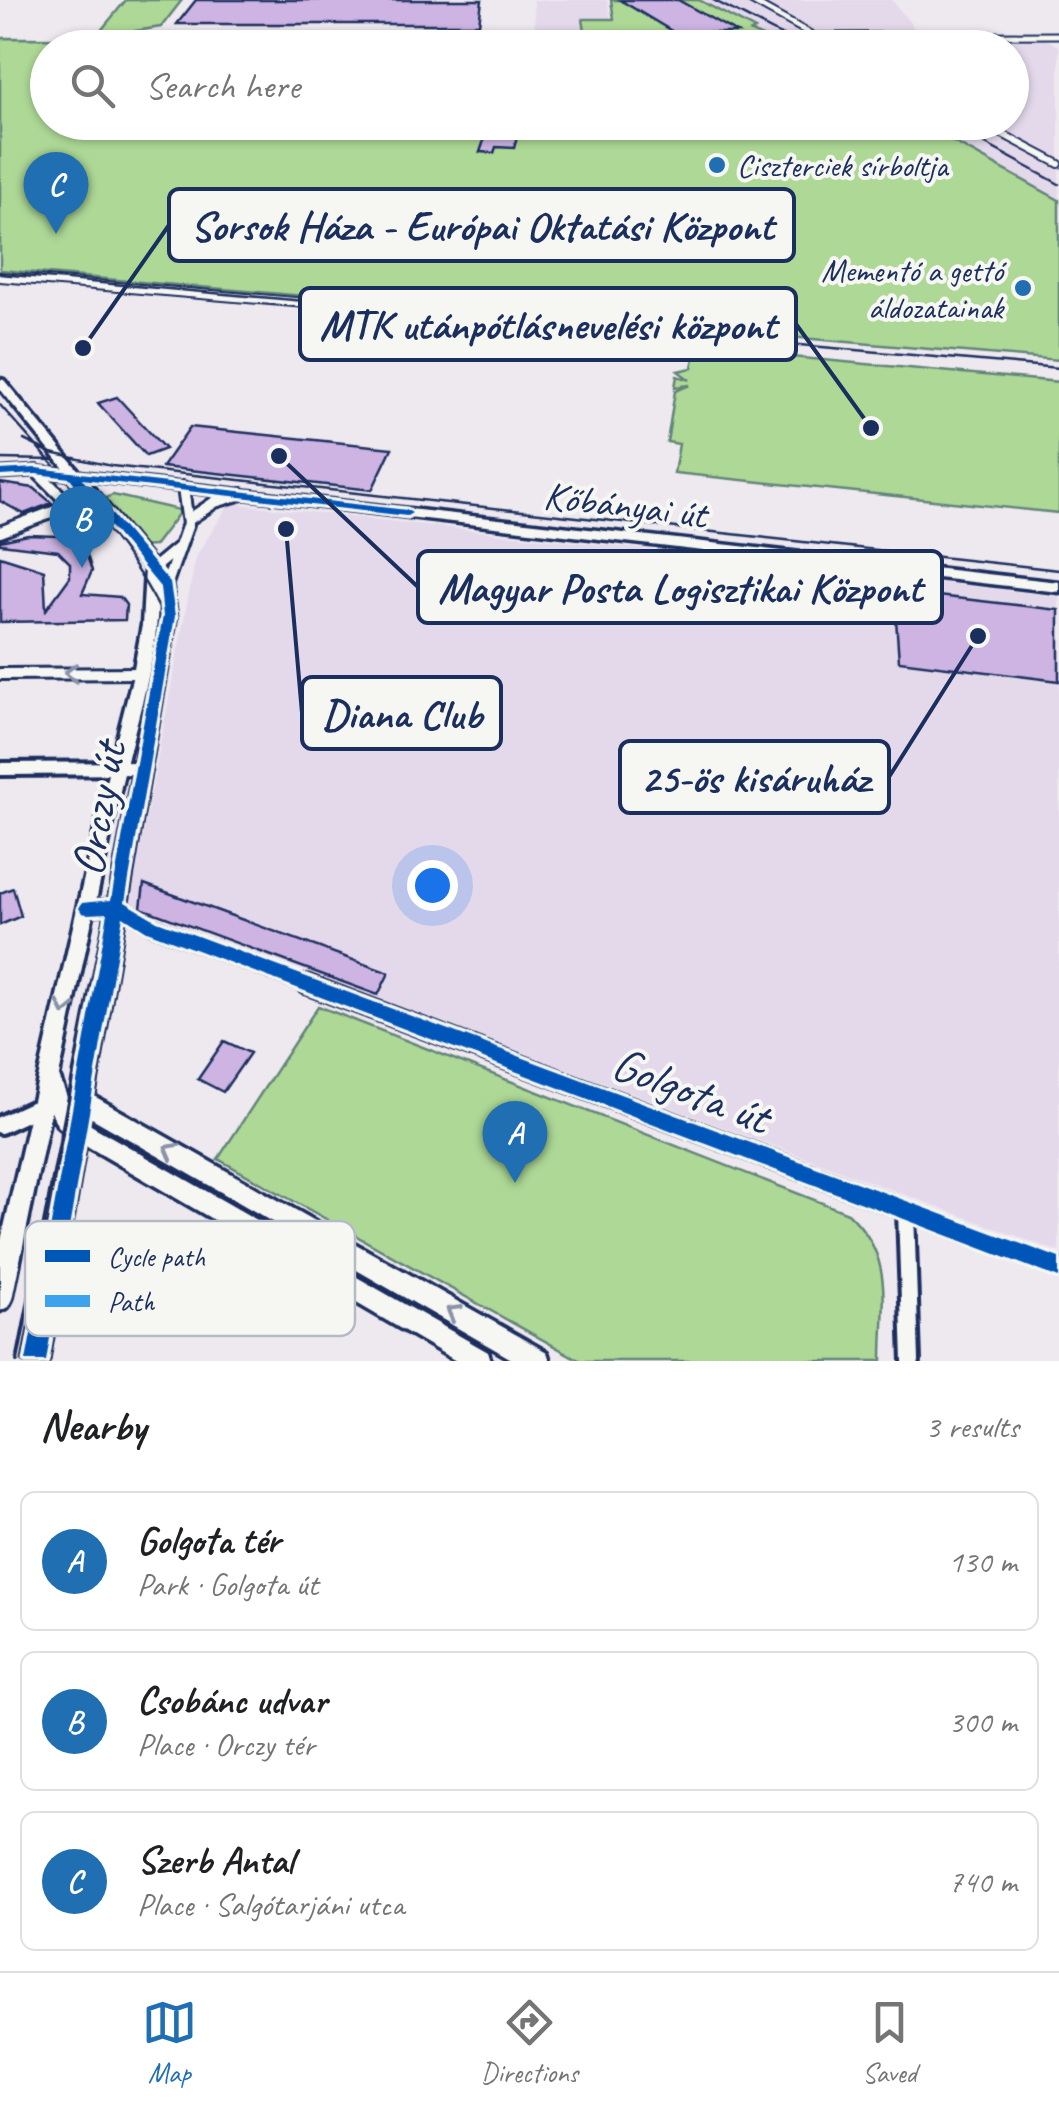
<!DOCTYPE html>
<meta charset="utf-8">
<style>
:root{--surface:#fff;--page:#f6f6f6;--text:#202124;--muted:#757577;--line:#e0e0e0;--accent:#1f6fb2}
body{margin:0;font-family:Caveat,sans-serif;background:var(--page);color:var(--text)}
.you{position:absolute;left:432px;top:885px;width:35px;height:35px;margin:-25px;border:8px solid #fff;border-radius:50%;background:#1a73e8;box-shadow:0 0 0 15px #1a73e833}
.badge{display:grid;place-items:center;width:65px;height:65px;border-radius:50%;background:var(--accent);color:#fff;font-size:32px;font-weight:700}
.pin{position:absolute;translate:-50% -82px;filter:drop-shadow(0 2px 5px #0008)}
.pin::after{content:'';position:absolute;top:52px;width:35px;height:30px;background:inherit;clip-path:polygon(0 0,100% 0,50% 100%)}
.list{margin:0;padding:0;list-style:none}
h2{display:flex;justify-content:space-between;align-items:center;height:130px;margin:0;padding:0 40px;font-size:42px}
h2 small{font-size:32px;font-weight:400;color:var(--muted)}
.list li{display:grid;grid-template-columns:65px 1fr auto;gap:30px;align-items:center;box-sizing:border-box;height:140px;margin:0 20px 20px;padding:0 20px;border:2px solid var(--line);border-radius:15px}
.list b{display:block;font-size:38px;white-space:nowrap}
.list p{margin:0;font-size:32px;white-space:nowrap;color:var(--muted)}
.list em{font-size:32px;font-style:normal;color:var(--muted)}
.icon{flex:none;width:55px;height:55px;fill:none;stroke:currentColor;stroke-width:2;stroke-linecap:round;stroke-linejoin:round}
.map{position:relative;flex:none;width:1059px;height:1361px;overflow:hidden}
.search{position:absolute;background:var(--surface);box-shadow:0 2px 8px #0004;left:30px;right:30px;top:30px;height:110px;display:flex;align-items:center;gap:25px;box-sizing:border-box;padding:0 35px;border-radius:55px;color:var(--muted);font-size:38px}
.sheet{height:610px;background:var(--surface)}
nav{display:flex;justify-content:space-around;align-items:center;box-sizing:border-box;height:140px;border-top:2px solid var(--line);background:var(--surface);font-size:28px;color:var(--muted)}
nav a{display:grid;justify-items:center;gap:5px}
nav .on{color:var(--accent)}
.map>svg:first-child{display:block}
</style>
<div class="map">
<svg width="1059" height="1361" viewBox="0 0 1059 1361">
<rect width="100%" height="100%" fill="#eee9ef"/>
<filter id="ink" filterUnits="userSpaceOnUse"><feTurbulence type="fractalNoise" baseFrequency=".01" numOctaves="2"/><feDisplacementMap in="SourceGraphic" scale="20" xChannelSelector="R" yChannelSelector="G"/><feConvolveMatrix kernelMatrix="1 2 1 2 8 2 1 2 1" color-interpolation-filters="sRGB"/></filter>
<g filter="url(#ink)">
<path fill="#e4d9eb" d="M534,0H607L611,19H584L603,32L605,39H535Z
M699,0H892L918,33L1040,35L1059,47V200L919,123L1012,122V48L785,47L749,31L753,29Z
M230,503L1059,596V1252L133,907L130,903L196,556Z"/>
<path fill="#add896" stroke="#64847a" stroke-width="2.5" d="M126,0H182L161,27L116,34L99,33Z
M611,0H699L755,30L751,32L785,47L48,48V122L919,123L1059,200V360L0,270V38L604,39L603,32H585L583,19H614Z
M696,348L1059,382V513L674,473L679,444L667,442L675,391L690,385L675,387L677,376L690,380L678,371L692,368Z
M113,495L179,510V513L154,546L139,547L99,500Z
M318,1006L848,1213C895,1257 882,1302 882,1361H581L218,1159Z"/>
<path fill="#cdb4e3" stroke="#1b2f5e" stroke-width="2.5" d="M196,0H482L479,24H177Z
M620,0H678L737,33H675Z
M489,126L518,133L514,148L496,147L494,153L480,152Z
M117,397L128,409L165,449L146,456L98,403Z
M190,427L392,448L372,490L162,467Z
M0,483L34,488L52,503L24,514L0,501Z
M28,535L58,536L85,549L92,571L82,594L120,597L126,605L125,620L0,622V556L44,570L46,610L70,577V563L58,551L0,544V541Z
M894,591L1059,610V681L899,661Z
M144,884L389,973L378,995L141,908Z
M13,888L21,916L0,925V893Z
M224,1041L250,1053L223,1092L198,1079Z"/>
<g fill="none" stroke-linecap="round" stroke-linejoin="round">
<g stroke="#1b2f5e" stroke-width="9">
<path id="street-far5" d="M749,0L836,48
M815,36L1059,35"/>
</g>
<g stroke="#1b2f5e" stroke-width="10">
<path id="street-far4" d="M980,122L1059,164"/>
</g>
<g stroke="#1b2f5e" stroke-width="12">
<path id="street-far3" d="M0,277L731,339"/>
</g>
<g stroke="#1b2f5e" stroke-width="16">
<path id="street-far2" d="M191,518L215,502L242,494
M0,532L61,509L63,498L36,471
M151,570L180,546
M166,586L188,524L183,487
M0,674L142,673"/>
</g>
<g stroke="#1b2f5e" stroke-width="20">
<path id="street-far1" d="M0,769L144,768
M87,908L119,906L152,926L313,987"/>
</g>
<g stroke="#1b2f5e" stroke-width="24">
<path id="street" d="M306,984L1059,1268
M0,1125L41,1106
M906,1211L911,1361"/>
</g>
<g stroke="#1b2f5e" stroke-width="7">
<path id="secondary" d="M0,379L4,380L80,472L1059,582V592L87,480L171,583L176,616L94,1096L547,1352L550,1361H515L90,1117L89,1124L488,1352L491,1361H456L85,1145L48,1361H24L66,1133L57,1125L51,1111L12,1299L8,1307L0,1311V1245L105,786L132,679L142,625L145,569L72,479L36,475L0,477V469L36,467L66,471L0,389ZM158,585L162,616L71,1108L59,1076C80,978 100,880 122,782C137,717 160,653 158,585Z"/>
</g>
<use href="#street-far5" stroke="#f6f6f2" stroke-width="5"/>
<use href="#street-far4" stroke="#f6f6f2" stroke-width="6"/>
<use href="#street-far3" stroke="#f6f6f2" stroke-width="8"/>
<use href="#street-far2" stroke="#f6f6f2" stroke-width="10"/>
<use href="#street-far1" stroke="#f6f6f2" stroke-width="12"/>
<use href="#street" stroke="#f6f6f2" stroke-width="16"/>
<use href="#secondary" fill="#f6f6f2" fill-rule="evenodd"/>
<path stroke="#1b2f5e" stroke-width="2.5" d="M0,274L1059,368
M0,405C52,464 132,547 163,617L90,987
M24,440L51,453L112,466L1059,570
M0,459L54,460"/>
<path stroke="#1b2f5e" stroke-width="4" d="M17,1361L91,984"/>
<path stroke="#1b2f5e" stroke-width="2.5" d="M713,0L806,48
M945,122L1059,184"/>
<path stroke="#3da3ed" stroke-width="5" stroke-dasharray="9 5" stroke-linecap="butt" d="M47,119L44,116L48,112"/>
<path stroke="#3da3ed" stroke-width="6" stroke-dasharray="11 6" stroke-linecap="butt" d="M44,116L48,119"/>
<g stroke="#f6f6f2" stroke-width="7">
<path id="cycleway" d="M36,468L407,510L412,513L407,516L82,479L170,583L175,616L125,902L157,921L1059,1258V1278L147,931L123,916L46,1361H26L108,913L87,914L82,913L79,908L82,903L111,900L163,616L160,587L70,478L36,474L0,476V470Z"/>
</g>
<use href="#cycleway" fill="#0057b8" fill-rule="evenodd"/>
</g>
<defs><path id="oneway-chevron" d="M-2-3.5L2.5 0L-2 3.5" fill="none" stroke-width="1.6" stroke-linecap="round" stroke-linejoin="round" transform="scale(2.5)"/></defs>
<g stroke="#8892a8">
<use href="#oneway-chevron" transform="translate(71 673) rotate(180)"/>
<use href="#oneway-chevron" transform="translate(65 1008) rotate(102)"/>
<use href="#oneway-chevron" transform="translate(171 1150) rotate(-151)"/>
<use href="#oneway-chevron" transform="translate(453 1312) rotate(-150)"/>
</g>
</g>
<g fill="#1f6fb2" stroke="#f6f6f2" stroke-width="4">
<circle cx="717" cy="165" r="10"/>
<circle cx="1023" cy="288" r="10"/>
</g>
<g text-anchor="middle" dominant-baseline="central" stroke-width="8" stroke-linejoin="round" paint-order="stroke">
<g font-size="32" fill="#1b2f5e" stroke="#f6f6f2" text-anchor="start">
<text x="737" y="165">Ciszterciek sírboltja</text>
<text x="1003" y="270" text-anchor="end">Mementó a gettó<tspan x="1003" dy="37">áldozatainak</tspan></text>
</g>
<g font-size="40" fill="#1b2f5e" stroke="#f6f6f2">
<text transform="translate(625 505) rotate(7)">Kőbányai út</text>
</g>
<g font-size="48" fill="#1b2f5e" stroke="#f6f6f2">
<text transform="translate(98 809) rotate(-80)">Orczy út</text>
<text transform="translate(691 1090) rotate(21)">Golgota út</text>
</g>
</g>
<rect x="25" y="1221" width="330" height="115" rx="15" fill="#f6f6f2" stroke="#b4bac6" stroke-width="2.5"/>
<rect x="45" y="1250" width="45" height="12" fill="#0057b8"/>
<rect x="45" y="1295" width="45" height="12" fill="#3da3ed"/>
<g font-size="28" fill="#1b2f5e">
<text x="108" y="1266">Cycle path</text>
<text x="108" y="1311">Path</text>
</g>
<path fill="none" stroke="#1b2f5e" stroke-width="4" d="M83 348L169 225M871 428L796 324M279 456L418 587M286 529L302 713M978 636L889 777"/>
<g fill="#1b2f5e" stroke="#f6f6f2" stroke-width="4">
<circle cx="83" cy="348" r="10"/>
<circle cx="871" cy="428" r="10"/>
<circle cx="279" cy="456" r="10"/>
<circle cx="286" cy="529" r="10"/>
<circle cx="978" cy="636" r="10"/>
</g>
<g fill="#f6f6f2" stroke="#1b2f5e" stroke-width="4">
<rect x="169" y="189" width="625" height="72" rx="10"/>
<rect x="300" y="288" width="496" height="72" rx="10"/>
<rect x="418" y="551" width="524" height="72" rx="10"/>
<rect x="302" y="677" width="199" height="72" rx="10"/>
<rect x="620" y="741" width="269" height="72" rx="10"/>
</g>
<g font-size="42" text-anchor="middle" font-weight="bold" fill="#1b2f5e">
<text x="482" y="240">Sorsok Háza - Európai Oktatási Központ</text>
<text x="548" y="339">MTK utánpótlásnevelési központ</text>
<text x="680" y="602">Magyar Posta Logisztikai Központ</text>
<text x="402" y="728">Diana Club</text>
<text x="755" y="792">25-ös kisáruház</text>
</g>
</svg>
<div class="you"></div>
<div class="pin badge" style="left:515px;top:1183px">A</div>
<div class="pin badge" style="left:82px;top:568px">B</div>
<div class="pin badge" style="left:56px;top:234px">C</div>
<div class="search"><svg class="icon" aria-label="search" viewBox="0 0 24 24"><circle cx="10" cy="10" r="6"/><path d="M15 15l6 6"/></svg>Search here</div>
</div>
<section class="sheet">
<h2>Nearby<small>3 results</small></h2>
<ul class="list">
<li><span class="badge">A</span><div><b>Golgota tér</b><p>Park · Golgota út</p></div><em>130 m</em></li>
<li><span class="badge">B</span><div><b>Csobánc udvar</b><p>Place · Orczy tér</p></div><em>300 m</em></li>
<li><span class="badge">C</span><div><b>Szerb Antal</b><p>Place · Salgótarjáni utca</p></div><em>740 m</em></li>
</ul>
</section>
<nav>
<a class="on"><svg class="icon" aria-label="map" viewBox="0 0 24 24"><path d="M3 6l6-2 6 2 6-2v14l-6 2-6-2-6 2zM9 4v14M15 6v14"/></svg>Map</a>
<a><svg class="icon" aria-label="directions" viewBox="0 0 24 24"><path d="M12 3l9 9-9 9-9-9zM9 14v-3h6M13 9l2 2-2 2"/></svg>Directions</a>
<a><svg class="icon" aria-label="saved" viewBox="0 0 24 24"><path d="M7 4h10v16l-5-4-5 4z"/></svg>Saved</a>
</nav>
